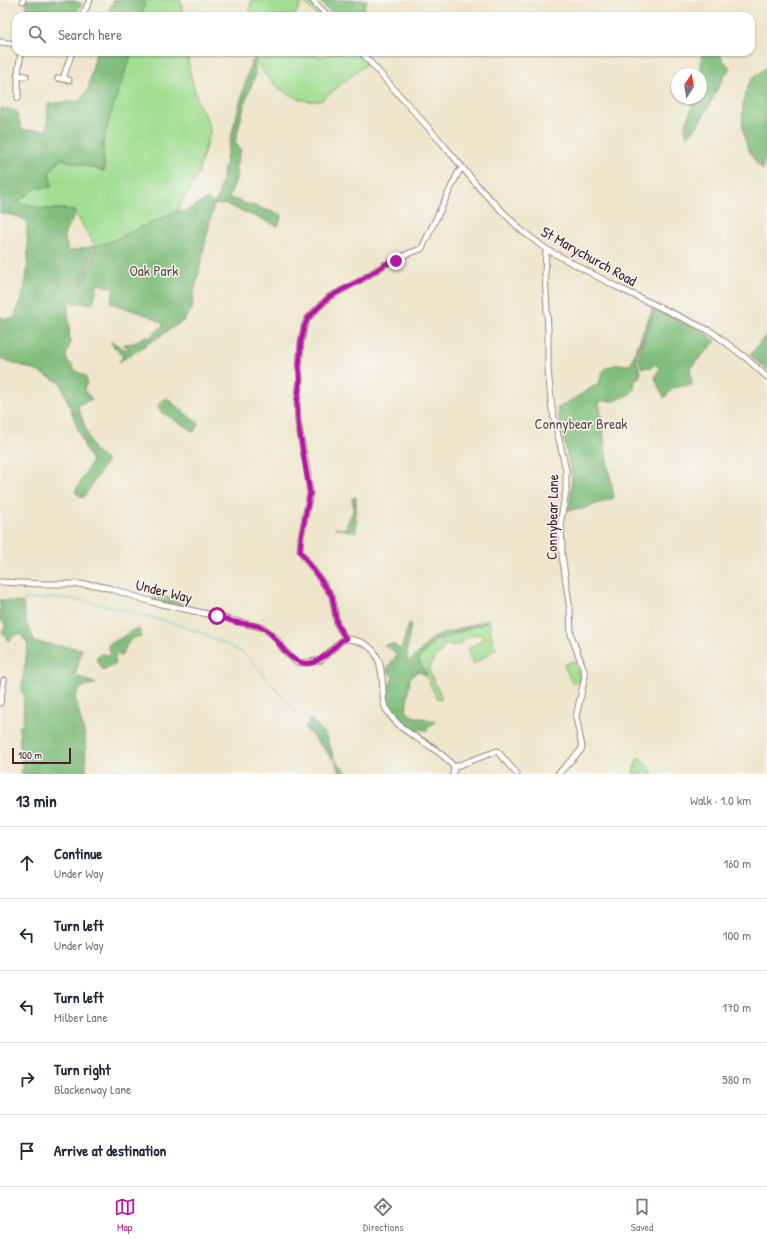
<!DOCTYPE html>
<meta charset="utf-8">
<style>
:root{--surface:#fff;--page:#f2f2f3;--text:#1f2937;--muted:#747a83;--line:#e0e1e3;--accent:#b5179e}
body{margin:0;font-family:"Patrick Hand",sans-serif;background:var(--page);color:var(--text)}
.compass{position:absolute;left:671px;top:68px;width:36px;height:36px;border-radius:50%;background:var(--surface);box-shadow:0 1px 3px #0004;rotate:12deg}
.scale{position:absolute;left:12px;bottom:10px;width:59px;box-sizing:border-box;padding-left:4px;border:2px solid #4a1f2b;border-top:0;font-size:11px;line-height:14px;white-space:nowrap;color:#4a1f2b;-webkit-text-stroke:3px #f6f6f2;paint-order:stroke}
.stop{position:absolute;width:12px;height:12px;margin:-9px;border:3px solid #b5179e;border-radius:50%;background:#fff}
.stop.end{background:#b5179e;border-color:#fff;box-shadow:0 1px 4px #0008}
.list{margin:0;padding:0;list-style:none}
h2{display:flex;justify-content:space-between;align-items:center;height:52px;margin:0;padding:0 16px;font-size:17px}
h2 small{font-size:13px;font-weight:400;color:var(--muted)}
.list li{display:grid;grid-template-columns:26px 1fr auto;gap:12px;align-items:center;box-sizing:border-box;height:72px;padding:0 16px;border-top:1px solid var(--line)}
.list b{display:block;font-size:15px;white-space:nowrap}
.list p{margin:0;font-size:13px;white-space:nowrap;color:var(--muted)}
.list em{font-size:13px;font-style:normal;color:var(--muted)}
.icon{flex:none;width:22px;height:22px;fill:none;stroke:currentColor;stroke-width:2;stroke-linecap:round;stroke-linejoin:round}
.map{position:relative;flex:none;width:767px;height:774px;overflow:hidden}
.search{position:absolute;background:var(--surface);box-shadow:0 1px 3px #0004;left:12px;right:12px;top:12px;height:44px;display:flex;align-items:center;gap:10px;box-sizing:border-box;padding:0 14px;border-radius:12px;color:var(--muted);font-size:15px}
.sheet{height:412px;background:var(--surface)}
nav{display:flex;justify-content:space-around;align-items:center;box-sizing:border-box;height:56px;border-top:1px solid var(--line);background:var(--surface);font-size:11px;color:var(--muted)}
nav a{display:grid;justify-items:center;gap:2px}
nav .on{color:var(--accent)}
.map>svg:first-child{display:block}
</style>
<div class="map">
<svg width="767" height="774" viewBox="0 0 767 774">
<rect width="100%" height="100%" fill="#f6f6f2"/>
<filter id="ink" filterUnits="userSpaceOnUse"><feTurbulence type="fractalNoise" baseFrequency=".025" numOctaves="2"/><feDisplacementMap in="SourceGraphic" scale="8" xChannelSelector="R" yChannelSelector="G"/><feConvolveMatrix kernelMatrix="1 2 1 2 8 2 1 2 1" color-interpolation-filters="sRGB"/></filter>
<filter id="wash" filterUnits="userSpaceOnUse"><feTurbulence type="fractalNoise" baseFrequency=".012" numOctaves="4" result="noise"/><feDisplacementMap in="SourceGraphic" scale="16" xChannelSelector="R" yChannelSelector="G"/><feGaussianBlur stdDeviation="0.9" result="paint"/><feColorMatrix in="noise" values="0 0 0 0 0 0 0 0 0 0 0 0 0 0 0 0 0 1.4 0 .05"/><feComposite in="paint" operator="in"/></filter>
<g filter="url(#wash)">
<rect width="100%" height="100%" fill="#eee5ca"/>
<path fill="#a1de92" stroke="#767e5e" d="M145,0H181L182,16H142Z
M251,0H310L326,16H317L306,4L302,2L294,16H249Z
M131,52H187L190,73L198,103L209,123L210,132L197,176L177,211L107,243L95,246L74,211L64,209H43L17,202L37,187L61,159L104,171L103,142L112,105Z
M252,52H309L319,57L327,56L333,52H358L370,64H366L322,100C294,108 260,77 252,52Z
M487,620H489L493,643L496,649L474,664L470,659L468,649L484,638L482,635C472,632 465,639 458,645H445C441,654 431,659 429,670L442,699L437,698L418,659L435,641L486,622Z
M574,661L581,680L572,683L564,665Z
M638,758H640L654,774H634L633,773Z"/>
<path fill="#80bd7c" stroke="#656e54" d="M26,0H71L82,4L74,16H27Z
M114,0H145L142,16H107Z
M318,0H367L361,16H334Z
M96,52H132L112,110L103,142L104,171L61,159L49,173L52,187L37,188L17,202L43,209H64L74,211V217L64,234L68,252L93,246L89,266L68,307L70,344L66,356L67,361L71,364L74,370L85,376L87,382L84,390L92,399L77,405L92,447L95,452L107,461L83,498L75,492L92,461L85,448L61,383L37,371L0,358V317L6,319L16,318C14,311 20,305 22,298C28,277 29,255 27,234C27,230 28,225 26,222C20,215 9,215 0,213V108L16,111L22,130H47L48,104L79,101L88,90Z
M703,52H717L730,68C714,88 707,119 687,137L685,127L695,98H701V74H700Z
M255,60V76L245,102L235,142L241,150L235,168L238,173L229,198L282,215L278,226L228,205L214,204L193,297L192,309L183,321L119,362L123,357L111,343V342C117,343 121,349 127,350L128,347L123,345L124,344L134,343L146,336L149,338L164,325L152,317L111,303L114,288L98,284L93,303H73L75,297L92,264L95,246L107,243L177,211L184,212L208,199L214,204L218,197L231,137L251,62Z
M767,67V156L763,164V170C758,164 753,159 750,152C740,135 740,102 749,84C752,77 761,72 767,67Z
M653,307C652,325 637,342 637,359C637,364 640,369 641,374L637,379L636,377L635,378L634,390L631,393L615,401H599L607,461L614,498L582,509L568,510L571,494L572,476L557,409L599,383L603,372L606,368L618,364L630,365Z
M655,308L704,332L716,341L690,368L692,385L673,388L664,398C662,390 656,384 655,376L660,369L655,364L651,368L646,367L642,368C633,351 652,326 655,308Z
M767,334V370L750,355Z
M166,398L199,424L194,432L160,411L158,405Z
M356,497V532L335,528L345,529L354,509L352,498Z
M163,596L195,609L150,600L154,597Z
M0,600L23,603L26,622L35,642L82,649L75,676L96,684C83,685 82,686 75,697L85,737L86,774H22L19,726H23L24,693L21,692L28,645L22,635L17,634L8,641L2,632L6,625L0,620Z
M487,620V622L435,641L418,659L427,676L418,671L410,678L406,711L412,716L436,721L427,730L415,729L436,747L437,749C421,739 386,720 386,698C386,691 391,683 393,677L387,670C389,663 393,661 397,655L393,650L384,645L393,644L401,650L409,624L411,623L407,651L408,663L434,637Z
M139,629L141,636C127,638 128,645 121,656L117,654L115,657V665L103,670L96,658L101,654L109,655L111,652L107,645L122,638L133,630Z
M311,719L325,734L335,760L348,774H340L335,761L305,728Z"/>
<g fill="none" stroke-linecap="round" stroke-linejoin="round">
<path stroke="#58bfd5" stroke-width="1" d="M22,600L52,598L72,599L98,604L161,620L200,632L242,652L259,669L291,707L307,718L318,732L327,749L339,765L343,774"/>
</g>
</g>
<g filter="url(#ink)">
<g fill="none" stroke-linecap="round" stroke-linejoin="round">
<g stroke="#9c827a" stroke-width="7">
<path id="minor" d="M23,0V1
M312,0L328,16
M82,16L90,0
M0,42L16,44
M361,52L442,143L482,191L521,230L546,249L617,287L712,332L746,358L767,377
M17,75L26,76
M58,78L69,80
M63,79L72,52
M18,98V73L21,52
M546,249L545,273L548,330V370L552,409L566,470V491L561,519L562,555L570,610L571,635L584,670L585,676L576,717L582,747L581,750L558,774
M0,582L42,584H76L95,585L112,589L152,602L217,616L235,621L264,628L275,637L283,649L296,662L306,663L321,660L342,640C350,638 356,640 363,643C382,651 382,674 383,692C383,696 383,702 385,707C402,738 434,741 454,767L453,774
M346,639L337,624L332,596L300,551L301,537L310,493L307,470L298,422L297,403L300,379L299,368L301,342L304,327L308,318L329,297L361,280L386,264L396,261L407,254L421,249L423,246L458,173L462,168
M0,703L4,680
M454,767L497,751L517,774"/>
</g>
<use href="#minor" stroke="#fff" stroke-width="5"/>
</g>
</g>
<g fill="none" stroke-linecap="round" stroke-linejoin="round" filter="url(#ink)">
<path stroke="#b5179e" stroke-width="5" d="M217,616C223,618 229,620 235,622C244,624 257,624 265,629C274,635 278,643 284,650C306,677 324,658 342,640L346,639L337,624L332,596L300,551L301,537L310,493L298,422L297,403L300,379L299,368L301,342L304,327L308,318L329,297L361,280L386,264L396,261"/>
</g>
<g text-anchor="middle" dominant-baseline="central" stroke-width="3" stroke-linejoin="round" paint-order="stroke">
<g font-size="15" fill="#4a1f2b" stroke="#f6f6f2">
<text transform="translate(589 256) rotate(29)">St Marychurch Road</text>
<text transform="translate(552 517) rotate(-89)">Connybear Lane</text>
<text transform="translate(164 591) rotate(14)">Under Way</text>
</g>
<g font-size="15" fill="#604f45" stroke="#f6f6f2">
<text x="154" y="270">Oak Park</text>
<text x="581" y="423">Connybear Break</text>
</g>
</g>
</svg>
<svg class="compass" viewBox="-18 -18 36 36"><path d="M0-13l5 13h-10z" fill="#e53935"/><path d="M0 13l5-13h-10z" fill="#747a83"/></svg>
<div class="scale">100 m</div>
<div class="stop" style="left:217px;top:616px"></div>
<div class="stop end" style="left:396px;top:261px"></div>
<div class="search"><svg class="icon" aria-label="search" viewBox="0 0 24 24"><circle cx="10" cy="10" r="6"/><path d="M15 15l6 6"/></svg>Search here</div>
</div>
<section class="sheet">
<h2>13 min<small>Walk · 1.0 km</small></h2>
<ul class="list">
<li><svg class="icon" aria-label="ahead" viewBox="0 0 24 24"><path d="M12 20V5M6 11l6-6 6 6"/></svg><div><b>Continue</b><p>Under Way</p></div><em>160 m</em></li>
<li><svg class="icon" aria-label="left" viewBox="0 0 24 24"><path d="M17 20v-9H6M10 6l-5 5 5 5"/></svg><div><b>Turn left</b><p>Under Way</p></div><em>100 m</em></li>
<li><svg class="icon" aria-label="left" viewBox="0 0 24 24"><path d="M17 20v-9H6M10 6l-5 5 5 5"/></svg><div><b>Turn left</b><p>Milber Lane</p></div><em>170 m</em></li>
<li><svg class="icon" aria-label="right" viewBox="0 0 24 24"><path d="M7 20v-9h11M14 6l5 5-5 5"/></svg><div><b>Turn right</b><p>Blackenway Lane</p></div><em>580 m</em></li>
<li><svg class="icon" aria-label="arrive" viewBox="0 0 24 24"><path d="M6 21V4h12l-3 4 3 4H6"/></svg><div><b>Arrive at destination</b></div></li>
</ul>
</section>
<nav>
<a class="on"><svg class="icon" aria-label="map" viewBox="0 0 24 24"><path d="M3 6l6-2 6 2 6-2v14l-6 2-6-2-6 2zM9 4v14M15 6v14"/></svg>Map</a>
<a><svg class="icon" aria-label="directions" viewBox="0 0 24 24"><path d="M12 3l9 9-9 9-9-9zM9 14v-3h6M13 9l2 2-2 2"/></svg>Directions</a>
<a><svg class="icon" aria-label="saved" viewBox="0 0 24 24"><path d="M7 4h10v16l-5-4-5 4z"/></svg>Saved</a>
</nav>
